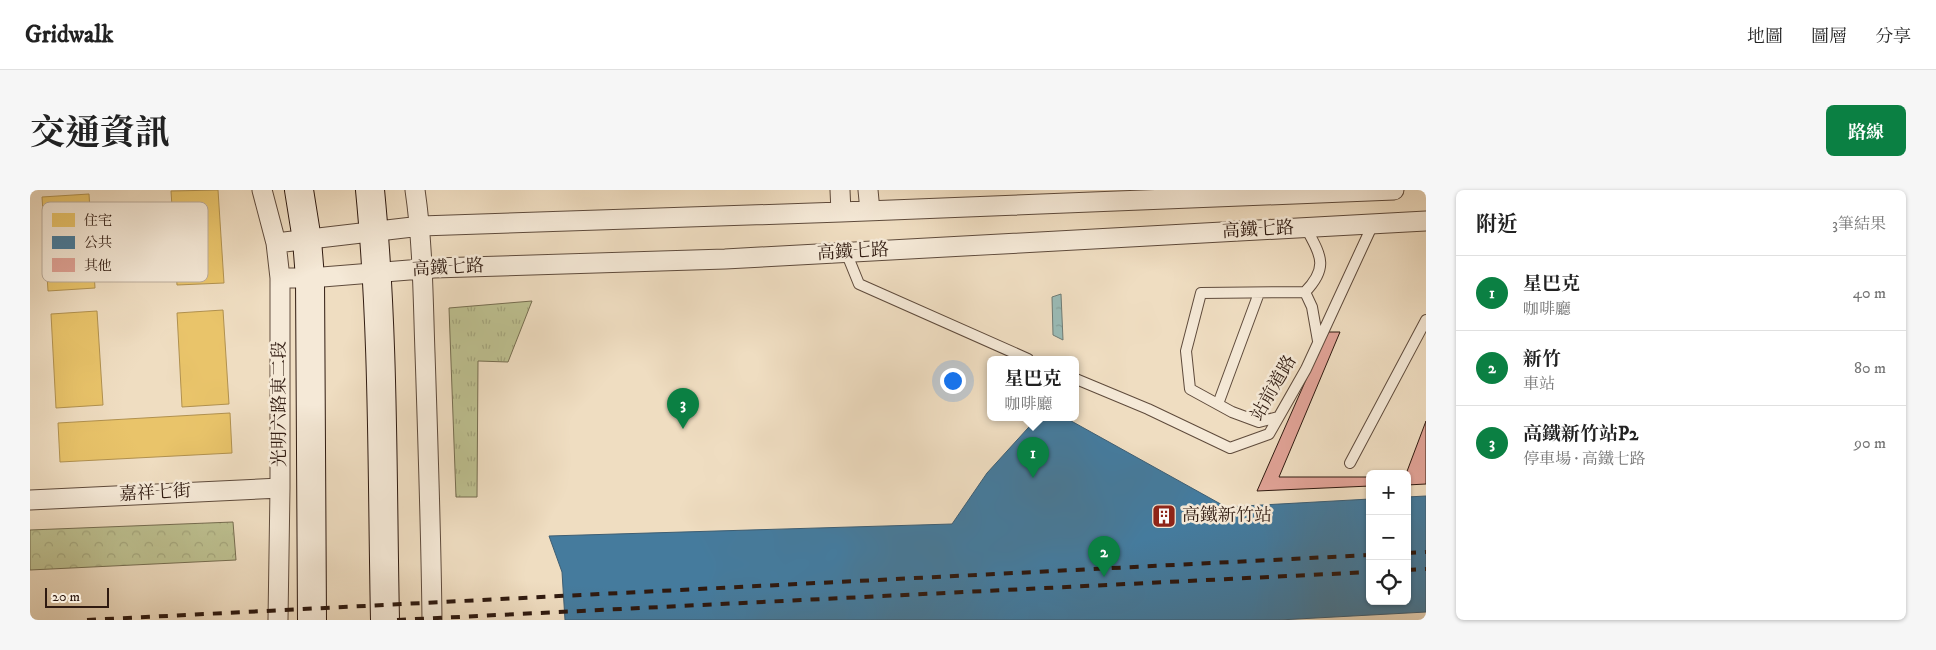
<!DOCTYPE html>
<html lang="zh-TW">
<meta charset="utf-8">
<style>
:root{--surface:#fff;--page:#f6f6f6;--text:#222;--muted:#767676;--line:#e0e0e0;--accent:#0b8043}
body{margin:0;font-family:"IM FELL DW Pica","Noto Serif TC",serif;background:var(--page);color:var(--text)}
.controls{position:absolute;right:15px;bottom:15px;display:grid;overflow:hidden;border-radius:8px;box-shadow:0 1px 4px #0004}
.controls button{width:45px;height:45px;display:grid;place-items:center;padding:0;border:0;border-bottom:1px solid var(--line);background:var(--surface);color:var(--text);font:25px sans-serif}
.scale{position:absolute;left:15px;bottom:12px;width:64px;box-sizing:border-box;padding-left:5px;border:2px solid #2f1a10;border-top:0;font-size:14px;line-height:18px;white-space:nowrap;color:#2f1a10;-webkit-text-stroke:4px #f5e9d7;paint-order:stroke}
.you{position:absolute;left:922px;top:190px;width:18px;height:18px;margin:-12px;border:4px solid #fff;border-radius:50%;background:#1a73e8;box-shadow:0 0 0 8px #1a73e833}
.badge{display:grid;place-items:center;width:32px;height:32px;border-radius:50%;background:var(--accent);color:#fff;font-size:16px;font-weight:700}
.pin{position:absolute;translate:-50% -41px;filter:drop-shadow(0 1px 2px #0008)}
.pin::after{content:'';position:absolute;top:26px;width:18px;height:15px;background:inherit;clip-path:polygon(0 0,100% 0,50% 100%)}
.popup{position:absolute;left:957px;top:166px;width:92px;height:65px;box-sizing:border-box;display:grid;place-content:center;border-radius:8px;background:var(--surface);filter:drop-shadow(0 1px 4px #0005);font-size:16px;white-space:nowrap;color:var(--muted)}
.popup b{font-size:19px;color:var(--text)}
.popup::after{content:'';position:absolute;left:50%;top:100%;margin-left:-10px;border:10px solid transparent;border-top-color:var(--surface)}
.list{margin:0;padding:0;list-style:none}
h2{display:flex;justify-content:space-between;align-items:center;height:65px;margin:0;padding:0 20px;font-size:21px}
h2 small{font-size:16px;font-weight:400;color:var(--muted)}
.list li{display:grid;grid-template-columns:32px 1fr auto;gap:15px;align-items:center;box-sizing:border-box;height:75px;padding:0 20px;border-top:1px solid var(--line)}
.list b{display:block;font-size:19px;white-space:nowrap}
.list p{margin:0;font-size:16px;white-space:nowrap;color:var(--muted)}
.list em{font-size:16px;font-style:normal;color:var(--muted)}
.icon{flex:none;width:28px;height:28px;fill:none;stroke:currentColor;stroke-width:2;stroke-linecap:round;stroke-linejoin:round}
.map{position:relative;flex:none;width:1396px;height:430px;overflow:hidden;border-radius:8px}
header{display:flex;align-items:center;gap:30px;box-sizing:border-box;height:70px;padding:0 25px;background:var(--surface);border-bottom:1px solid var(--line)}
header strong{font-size:24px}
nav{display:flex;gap:28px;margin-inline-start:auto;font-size:18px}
.intro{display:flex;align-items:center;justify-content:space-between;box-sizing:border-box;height:120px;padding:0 30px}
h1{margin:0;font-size:35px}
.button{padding:12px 22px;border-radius:8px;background:var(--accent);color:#fff;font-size:18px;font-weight:700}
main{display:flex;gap:30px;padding:0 30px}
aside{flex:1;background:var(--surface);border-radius:8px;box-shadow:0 1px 4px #0004}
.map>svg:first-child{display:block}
</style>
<header>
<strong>Gridwalk</strong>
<nav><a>地圖</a><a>圖層</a><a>分享</a></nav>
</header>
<div class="intro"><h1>交通資訊</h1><a class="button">路線</a></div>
<main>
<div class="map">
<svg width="1396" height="430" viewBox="0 0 1396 430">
<defs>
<pattern id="grass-tufts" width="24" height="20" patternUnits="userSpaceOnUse" patternTransform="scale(1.25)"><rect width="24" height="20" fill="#bdc090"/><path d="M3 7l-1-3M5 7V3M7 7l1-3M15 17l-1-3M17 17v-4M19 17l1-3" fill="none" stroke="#a3a47b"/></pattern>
<pattern id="park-crowns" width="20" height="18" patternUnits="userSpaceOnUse" patternTransform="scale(1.25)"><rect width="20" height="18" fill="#bdc090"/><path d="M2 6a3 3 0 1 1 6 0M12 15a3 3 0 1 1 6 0" fill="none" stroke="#a3a47b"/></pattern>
<pattern id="water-ripples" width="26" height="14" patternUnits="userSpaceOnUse" patternTransform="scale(1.25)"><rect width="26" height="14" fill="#9abbb6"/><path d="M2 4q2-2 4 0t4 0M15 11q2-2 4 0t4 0" fill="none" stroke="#85a09b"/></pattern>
</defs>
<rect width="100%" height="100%" fill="#efddc1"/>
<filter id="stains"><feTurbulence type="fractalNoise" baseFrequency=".004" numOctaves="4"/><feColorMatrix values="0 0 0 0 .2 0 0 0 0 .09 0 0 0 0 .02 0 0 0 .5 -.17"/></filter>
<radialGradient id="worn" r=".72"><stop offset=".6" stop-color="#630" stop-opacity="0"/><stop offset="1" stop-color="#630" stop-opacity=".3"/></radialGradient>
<path fill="url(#grass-tufts)" stroke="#766d50" d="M502,111L478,172L448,171L447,307H426L419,118Z"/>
<path fill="url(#park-crowns)" stroke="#766d50" d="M203,332L206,370L0,380V340Z"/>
<path fill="url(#water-ripples)" stroke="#6f7b74" d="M1031,104L1033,150L1023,145L1022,107Z"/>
<path fill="#e9c46a" stroke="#b1914f" d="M188,0L194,93L147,95L141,1Z
M59,4L65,98L18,101L12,7Z
M193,120L199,214L152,217L147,123Z
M67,121L73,215L26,218L21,124Z
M200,223L202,263L30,272L28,233Z"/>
<path fill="#457b9d" stroke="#3e5e73" d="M1008,227H1034L1196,317L1340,309V411H1377V307L1396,306V422L1249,430H535L532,382L519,346L922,334L957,283Z"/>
<path fill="#e1a397" stroke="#2f1a10" d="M1297,142H1310L1249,287H1340V296L1227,301Z
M1396,231V294L1377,295L1376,284Z"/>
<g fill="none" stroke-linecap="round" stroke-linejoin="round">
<g stroke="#5f4b3c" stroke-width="12">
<path id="service" d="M816,62L829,94L998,169
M1275,102L1282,117L1288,151
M1046,189L1118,219L1200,258L1239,244L1276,179L1343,34
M1188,214L1229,103
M1248,227L1229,232L1202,222L1160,199L1156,161L1171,103L1275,102C1299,77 1291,66 1276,38
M1320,273L1396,130"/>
</g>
<g stroke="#5f4b3c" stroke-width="21">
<path id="minor" d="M232,0L246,53L250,88V298L248,430
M385,0C393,54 393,109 395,163C398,252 401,341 402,430
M810,0L811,22
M838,0L840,21
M246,53L391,36L811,22L1364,0
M250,88H280L404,78L695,69L1396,31
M0,310L250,298"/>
</g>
<g stroke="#2f1a10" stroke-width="30">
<path id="secondary" d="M269,0L277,50L280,88L282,430
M340,0C354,142 352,287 355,430"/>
</g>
<use href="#service" stroke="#f5e9d7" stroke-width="10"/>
<use href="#minor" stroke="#f5e9d7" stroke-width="19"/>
<use href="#secondary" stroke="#f5e9d7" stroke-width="28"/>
<path stroke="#2f1a10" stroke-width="4" stroke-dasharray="9 9" stroke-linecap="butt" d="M1377,363L1396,362
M1377,380L1396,379
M57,430L1340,365
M367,430L1340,382"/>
</g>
<defs>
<g id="building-square" transform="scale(1.25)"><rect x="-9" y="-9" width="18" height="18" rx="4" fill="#8f2418" stroke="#f5e9d7"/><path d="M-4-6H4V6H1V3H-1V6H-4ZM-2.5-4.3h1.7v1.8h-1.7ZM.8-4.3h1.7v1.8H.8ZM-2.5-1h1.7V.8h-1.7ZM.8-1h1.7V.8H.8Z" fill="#fff"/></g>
</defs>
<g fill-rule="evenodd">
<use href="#building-square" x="1134" y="326"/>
</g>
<g text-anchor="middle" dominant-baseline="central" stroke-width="5" stroke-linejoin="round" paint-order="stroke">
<g font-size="18" fill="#2f1a10" stroke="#f5e9d7">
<text transform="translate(1228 40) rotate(-3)">高鐵七路</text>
<text transform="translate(823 62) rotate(-3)">高鐵七路</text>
<text transform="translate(418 78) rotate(-3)">高鐵七路</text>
<text transform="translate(1244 198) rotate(-60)">站前道路</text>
<text transform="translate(250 214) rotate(-90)">光明六路東二段</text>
<text transform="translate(125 303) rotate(-3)">嘉祥七街</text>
</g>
<g font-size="18" fill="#2f1a10" stroke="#f5e9d7" text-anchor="start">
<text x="1152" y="326">高鐵新竹站</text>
</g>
</g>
<rect x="12" y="12" width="166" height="80" rx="8" fill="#f5e9d7" stroke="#baab9b" stroke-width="1"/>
<rect x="22" y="23" width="23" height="14" fill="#e9c46a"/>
<rect x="22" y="46" width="23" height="13" fill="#457b9d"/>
<rect x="22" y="68" width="23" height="14" fill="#e1a397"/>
<g font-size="14" fill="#2f1a10">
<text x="54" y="35">住宅</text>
<text x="54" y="57">公共</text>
<text x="54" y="80">其他</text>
</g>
<rect width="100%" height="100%" filter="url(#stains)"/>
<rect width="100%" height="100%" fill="url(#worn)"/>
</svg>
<div class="controls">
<button>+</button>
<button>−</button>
<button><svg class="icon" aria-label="locate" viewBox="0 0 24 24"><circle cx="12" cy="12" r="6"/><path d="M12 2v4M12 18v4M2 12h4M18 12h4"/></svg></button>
</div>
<div class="scale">20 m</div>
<div class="you"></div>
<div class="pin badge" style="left:1003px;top:288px">1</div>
<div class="popup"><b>星巴克</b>咖啡廳</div>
<div class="pin badge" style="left:1074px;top:387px">2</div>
<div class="pin badge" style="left:653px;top:239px">3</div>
</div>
<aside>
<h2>附近<small>3筆結果</small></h2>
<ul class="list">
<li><span class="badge">1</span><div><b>星巴克</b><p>咖啡廳</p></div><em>40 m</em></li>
<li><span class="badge">2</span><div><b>新竹</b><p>車站</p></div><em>80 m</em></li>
<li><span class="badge">3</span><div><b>高鐵新竹站P2</b><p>停車場 · 高鐵七路</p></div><em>90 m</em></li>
</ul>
</aside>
</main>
